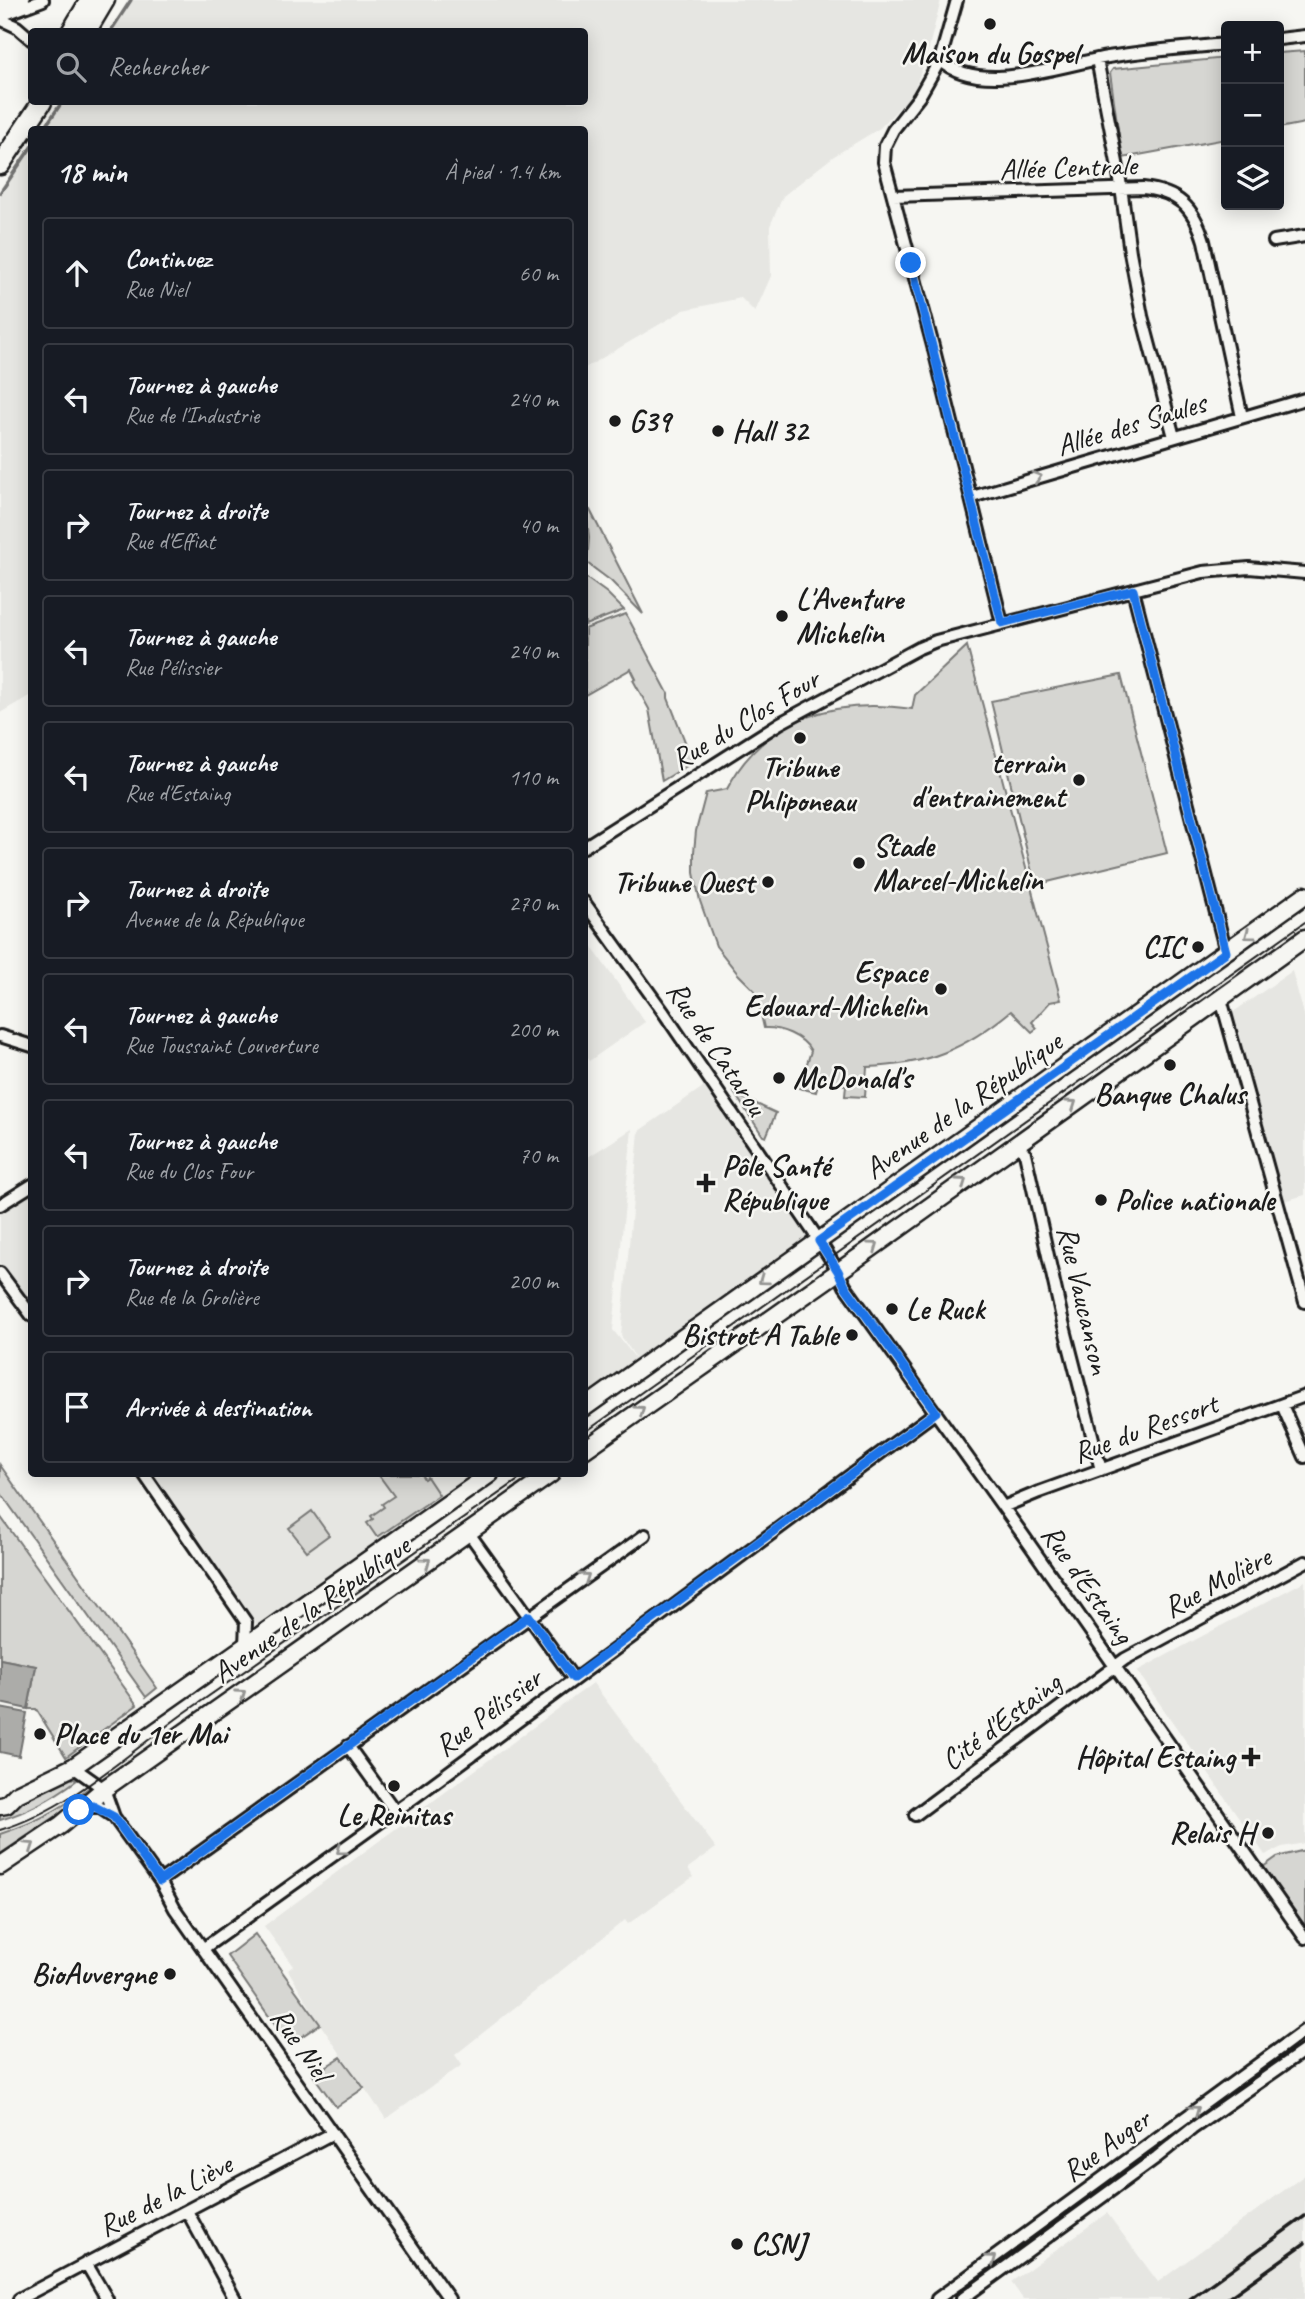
<!DOCTYPE html>
<html lang="fr">
<meta charset="utf-8">
<style>
:root{--surface:#171b24;--page:#20242c;--text:#f1f3f6;--muted:#9ea1a6;--line:#363941}
body{margin:0;font-family:Caveat,sans-serif;background:var(--page);color:var(--text)}
.controls{position:absolute;right:21px;top:21px;display:grid;overflow:hidden;border-radius:7px;box-shadow:0 4px 18px #0003}
.controls button{width:63px;height:63px;display:grid;place-items:center;padding:0;border:0;border-bottom:2px solid var(--line);background:var(--surface);color:var(--text);font:35px sans-serif}
.stop{position:absolute;width:21px;height:21px;margin:-16px;border:5px solid #1a73e8;border-radius:50%;background:#fff}
.stop.end{background:#1a73e8;border-color:#fff;box-shadow:0 2px 7px #0008}
.list{margin:0;padding:0;list-style:none}
h2{display:flex;justify-content:space-between;align-items:center;height:91px;margin:0;padding:0 28px;font-size:30px}
h2 small{font-size:23px;font-weight:400;color:var(--muted)}
.list li{display:grid;grid-template-columns:46px 1fr auto;gap:21px;align-items:center;box-sizing:border-box;height:112px;margin:0 14px 14px;padding:0 14px;border:2px solid var(--line);border-radius:7px}
.list b{display:block;font-size:26px;white-space:nowrap}
.list p{margin:0;font-size:23px;white-space:nowrap;color:var(--muted)}
.list em{font-size:23px;font-style:normal;color:var(--muted)}
.icon{flex:none;width:38px;height:38px;fill:none;stroke:currentColor;stroke-width:2;stroke-linecap:round;stroke-linejoin:round}
.map{position:relative;flex:none;width:1305px;height:2299px;overflow:hidden}
.search{position:absolute;background:var(--surface);box-shadow:0 4px 18px #0003;left:28px;top:28px;width:560px;height:77px;display:flex;align-items:center;gap:18px;box-sizing:border-box;padding:0 24px;border-radius:7px;color:var(--muted);font-size:26px}
.panel{position:absolute;background:var(--surface);box-shadow:0 4px 18px #0003;left:28px;top:126px;width:560px;height:1351px;border-radius:7px}
.map>svg:first-child{display:block}
</style>
<div class="map">
<svg width="1305" height="2299" viewBox="0 0 1305 2299">
<rect width="100%" height="100%" fill="#f6f6f2"/>
<filter id="ink" filterUnits="userSpaceOnUse"><feTurbulence type="fractalNoise" baseFrequency=".0143" numOctaves="2"/><feDisplacementMap in="SourceGraphic" scale="14" xChannelSelector="R" yChannelSelector="G"/><feConvolveMatrix kernelMatrix="1 2 1 2 8 2 1 2 1" color-interpolation-filters="sRGB"/></filter>
<g filter="url(#ink)">
<path fill="#e6e6e2" d="M131,0H941L927,55L913,93L880,128L834,156L783,196L770,226L771,276L755,312L741,298L684,310L585,368L584,130L42,129L61,102H584V32L110,31Z
M31,144V695L0,713V189Z
M584,936L645,1022L589,1061L584,1054Z
M1292,971L1305,1018V1195L1284,1201L1232,1013Z
M709,1083L814,1235L585,1408V1159L632,1129L613,1330L640,1364L621,1336L639,1131Z
M31,1185V1316L0,1273V1205Z
M145,1474H490L262,1633Z
M1305,1581V1843L1282,1847L1265,1855L1137,1671Z
M593,1683L716,1848L688,1868L693,1877L628,1924L625,1920L455,2055L462,2065L386,2119L320,2024L288,1970L293,1966L264,1926L402,1824L405,1828L419,1818L417,1813Z
M1305,2175V2299H1023L1011,2282L1107,2213L1158,2282Z"/>
<path fill="#d6d6d2" stroke="#797977" stroke-width="2" d="M1305,51V123L1279,128V53Z
M1226,58V139L1122,158L1110,73L1113,69Z
M590,510L643,614L611,581L587,563L589,538L586,511Z
M585,577L607,593L624,610L585,625Z
M626,614L668,693V698L693,762L662,781L649,709L633,680L636,679L631,669L585,695V629Z
M967,646L1061,1000L1050,1002L1032,1022L1037,1028L1032,1032L1011,1011C965,1049 927,1065 867,1067L865,1097L845,1096L846,1085L819,1081L816,1092L799,1088L811,1051C803,1036 780,1027 764,1028L756,992L738,974L716,946L700,901L694,873V852L696,831L706,793L727,789C765,716 836,698 912,709L915,695Z
M1121,675L1167,853L1035,885L991,701Z
M735,1094L776,1113L766,1137L763,1136Z
M0,1465L157,1688L146,1697L0,1492Z
M378,1474H421L424,1479L427,1477L439,1495L379,1536H376L367,1523L373,1519L371,1516L384,1507L382,1504L394,1496Z
M312,1511L329,1535L307,1551L289,1528Z
M0,1516L137,1705L66,1757L36,1709H28L36,1666L0,1659Z
M63,1778H71L77,1780C54,1797 28,1812 0,1820V1809L13,1805Z
M90,1787L95,1790L0,1854V1834C39,1821 57,1811 90,1787Z
M1305,1850V1926L1263,1867L1277,1857Z
M255,1934L320,2024L289,2045L227,1956Z
M341,2057L364,2088L336,2107L313,2075Z"/>
<path fill="#acaca9" stroke="#727271" stroke-width="2" d="M0,1659L36,1666L28,1709L0,1703Z
M0,1708L27,1713L19,1756L0,1752Z"/>
<g fill="none" stroke-linecap="round" stroke-linejoin="round">
<path stroke="#727271" stroke-width="3.5" d="M110,32L131,0
M43,130L62,102
M0,193L32,146"/>
<g stroke="#1c1c1c" stroke-width="16">
<path id="street" d="M957,0L940,60L919,97L893,130L885,146L884,162L933,346L1002,623
M0,16L43,0
M0,19L17,27L32,40
M1279,39L1305,36
M1097,59L1119,173L1130,252L1142,316L1174,437
M940,60C980,96 1061,65 1108,57C1147,50 1187,48 1226,44
M893,196L1143,188C1178,192 1194,207 1204,241L1242,417
M1274,241L1305,236
M972,497L1305,399
M1133,590L1226,952
M584,847L780,723L919,648L936,641L1203,572L1249,568L1305,573
M584,902L664,1013L816,1236L838,1271L845,1286L1023,1535L1305,1938
M1221,999L1305,1302
M0,1036L32,1046
M1017,1144L1025,1153L1062,1318L1101,1470
M0,1205L32,1185
M0,1273L32,1316
M1282,1405L1305,1457
M144,1474L246,1622L245,1645
M1003,1507L1039,1492L1305,1396
M468,1532L573,1678
M348,1746L395,1811
M73,1767L104,1789L114,1817L160,1881L175,1909L449,2299
M83,1807H99L114,1817
M915,1815L1125,1659L1305,1562
M160,1881L645,1535
M204,1948L415,1797L936,1412
M187,2211L235,2299
M86,2263L107,2299
M19,2299L333,2133
M937,2299L1305,2030
M962,2299L1157,2157L1192,2129L1305,2050"/>
</g>
<g stroke="#1c1c1c" stroke-width="21">
<path id="secondary" d="M584,1408L1305,895
M584,1450L862,1255L1305,938
M0,1806L6,1805L17,1794L73,1767L490,1474
M0,1866L61,1825L104,1789L551,1474"/>
</g>
<g stroke="#1c1c1c" stroke-width="23">
<path id="primary" d="M0,7L20,0
M71,32L90,0
M86,32L105,0
M0,165L42,102"/>
</g>
<use href="#street" stroke="#f6f6f2" stroke-width="10"/>
<use href="#secondary" stroke="#f6f6f2" stroke-width="16"/>
<use href="#primary" stroke="#f6f6f2" stroke-width="18"/>
<path stroke="#1c1c1c" stroke-width="2" d="M584,1433L1305,922
M0,1830C68,1810 126,1755 183,1714C297,1634 412,1554 527,1474"/>
<path stroke="#1c1c1c" stroke-width="3.5" d="M1190,2299L1305,2216
M1227,2299L1305,2243"/>
</g>
<defs><path id="oneway-chevron" d="M-2-3.5L2.5 0L-2 3.5" fill="none" stroke-width="1.6" stroke-linecap="round" stroke-linejoin="round" transform="scale(1.75)"/></defs>
<g stroke="#949492">
<use href="#oneway-chevron" transform="translate(1037 477) rotate(-16)"/>
<use href="#oneway-chevron" transform="translate(1249 935) rotate(144)"/>
<use href="#oneway-chevron" transform="translate(1072 1104) rotate(-35)"/>
<use href="#oneway-chevron" transform="translate(962 1182) rotate(-35)"/>
<use href="#oneway-chevron" transform="translate(874 1246) rotate(-36)"/>
<use href="#oneway-chevron" transform="translate(763 1280) rotate(144)"/>
<use href="#oneway-chevron" transform="translate(640 1410) rotate(-35)"/>
<use href="#oneway-chevron" transform="translate(426 1562) rotate(-36)"/>
<use href="#oneway-chevron" transform="translate(585 1577) rotate(-35)"/>
<use href="#oneway-chevron" transform="translate(241 1694) rotate(-35)"/>
<use href="#oneway-chevron" transform="translate(30 1846) rotate(-34)"/>
<use href="#oneway-chevron" transform="translate(341 1850) rotate(144)"/>
<use href="#oneway-chevron" transform="translate(1195 2110) rotate(-36)"/>
<use href="#oneway-chevron" transform="translate(992 2259) rotate(-36)"/>
</g>
</g>
<g fill="none" stroke-linecap="round" stroke-linejoin="round" filter="url(#ink)">
<path stroke="#1a73e8" stroke-width="9" d="M79,1810L83,1807L93,1806L114,1817L160,1881L529,1616L573,1678L924,1421L936,1412L845,1286L838,1271L819,1241L1226,952L1133,590L1002,623L911,263"/>
</g>
<g fill="#1c1c1c" stroke="#f6f6f2" stroke-width="2.5">
<circle cx="990" cy="24" r="7"/>
<circle cx="615" cy="421" r="7"/>
<circle cx="718" cy="431" r="7"/>
<circle cx="782" cy="616" r="7"/>
<circle cx="800" cy="738" r="7"/>
<circle cx="1079" cy="780" r="7"/>
<circle cx="859" cy="863" r="7"/>
<circle cx="768" cy="882" r="7"/>
<circle cx="1198" cy="947" r="7"/>
<circle cx="941" cy="989" r="7"/>
<circle cx="1170" cy="1065" r="7"/>
<circle cx="779" cy="1078" r="7"/>
<path d="M702.5 1172.5h7v7h7v7h-7v7h-7v-7h-7v-7h7z"/>
<circle cx="1101" cy="1200" r="7"/>
<circle cx="892" cy="1309" r="7"/>
<circle cx="852" cy="1335" r="7"/>
<circle cx="40" cy="1734" r="7"/>
<path d="M1247.5 1746.5h7v7h7v7h-7v7h-7v-7h-7v-7h7z"/>
<circle cx="394" cy="1786" r="7"/>
<circle cx="1268" cy="1833" r="7"/>
<circle cx="170" cy="1974" r="7"/>
<circle cx="737" cy="2244" r="7"/>
</g>
<g text-anchor="middle" dominant-baseline="central" stroke-width="5" stroke-linejoin="round" paint-order="stroke">
<g font-size="30" font-weight="bold" fill="#1c1c1c" stroke="#f6f6f2" text-anchor="start">
<text x="990" y="53" text-anchor="middle">Maison du Gospel</text>
<text x="629" y="421">G39</text>
<text x="732" y="431">Hall 32</text>
<text x="796" y="599">L'Aventure<tspan x="796" dy="34">Michelin</tspan></text>
<text x="1065" y="763" text-anchor="end">terrain<tspan x="1065" dy="34">d'entrainement</tspan></text>
<text x="800" y="767" text-anchor="middle">Tribune<tspan x="800" dy="34">Phliponeau</tspan></text>
<text x="873" y="846">Stade<tspan x="873" dy="34">Marcel-Michelin</tspan></text>
<text x="754" y="882" text-anchor="end">Tribune Ouest</text>
<text x="1184" y="947" text-anchor="end">CIC</text>
<text x="927" y="972" text-anchor="end">Espace<tspan x="927" dy="34">Edouard-Michelin</tspan></text>
<text x="793" y="1078">McDonald's</text>
<text x="1170" y="1094" text-anchor="middle">Banque Chalus</text>
<text x="722" y="1166">Pôle Santé<tspan x="722" dy="34">République</tspan></text>
<text x="1115" y="1200">Police nationale</text>
<text x="906" y="1309">Le Ruck</text>
<text x="838" y="1335" text-anchor="end">Bistrot A Table</text>
<text x="54" y="1734">Place du 1er Mai</text>
<text x="1235" y="1757" text-anchor="end">Hôpital Estaing</text>
<text x="394" y="1815" text-anchor="middle">Le Reinitas</text>
<text x="1254" y="1833" text-anchor="end">Relais H</text>
<text x="156" y="1974" text-anchor="end">BioAuvergne</text>
<text x="751" y="2244">CSNJ</text>
</g>
<g font-size="30" fill="#1c1c1c" stroke="#f6f6f2">
<text transform="translate(1068 167) rotate(-2)">Allée Centrale</text>
<text transform="translate(1131 424) rotate(-17)">Allée des Saules</text>
<text transform="translate(745 719) rotate(-31)">Rue du Clos Four</text>
<text transform="translate(717 1048) rotate(56)">Rue de Catarou</text>
<text transform="translate(963 1105) rotate(-35)">Avenue de la République</text>
<text transform="translate(1084 1300) rotate(77)">Rue Vaucanson</text>
<text transform="translate(1145 1428) rotate(-20)">Rue du Ressort</text>
<text transform="translate(1217 1582) rotate(-28)">Rue Molière</text>
<text transform="translate(1088 1584) rotate(55)">Rue d'Estaing</text>
<text transform="translate(311 1609) rotate(-35)">Avenue de la République</text>
<text transform="translate(488 1712) rotate(-37)">Rue Pélissier</text>
<text transform="translate(1001 1721) rotate(-37)">Cité d'Estaing</text>
<text transform="translate(301 2044) rotate(55)">Rue Niel</text>
<text transform="translate(1106 2145) rotate(-36)">Rue Auger</text>
<text transform="translate(165 2195) rotate(-27)">Rue de la Liève</text>
</g>
</g>
</svg>
<div class="controls">
<button>+</button>
<button>−</button>
<button><svg class="icon" aria-label="layers" viewBox="0 0 24 24"><path d="M12 4l9 5-9 5-9-5zM3 14l9 5 9-5"/></svg></button>
</div>
<div class="stop" style="left:79px;top:1810px"></div>
<div class="stop end" style="left:911px;top:263px"></div>
<div class="search"><svg class="icon" aria-label="search" viewBox="0 0 24 24"><circle cx="10" cy="10" r="6"/><path d="M15 15l6 6"/></svg>Rechercher</div>
<section class="panel">
<h2>18 min<small>À pied · 1.4 km</small></h2>
<ul class="list">
<li><svg class="icon" aria-label="ahead" viewBox="0 0 24 24"><path d="M12 20V5M6 11l6-6 6 6"/></svg><div><b>Continuez</b><p>Rue Niel</p></div><em>60 m</em></li>
<li><svg class="icon" aria-label="left" viewBox="0 0 24 24"><path d="M17 20v-9H6M10 6l-5 5 5 5"/></svg><div><b>Tournez à gauche</b><p>Rue de l'Industrie</p></div><em>240 m</em></li>
<li><svg class="icon" aria-label="right" viewBox="0 0 24 24"><path d="M7 20v-9h11M14 6l5 5-5 5"/></svg><div><b>Tournez à droite</b><p>Rue d'Effiat</p></div><em>40 m</em></li>
<li><svg class="icon" aria-label="left" viewBox="0 0 24 24"><path d="M17 20v-9H6M10 6l-5 5 5 5"/></svg><div><b>Tournez à gauche</b><p>Rue Pélissier</p></div><em>240 m</em></li>
<li><svg class="icon" aria-label="left" viewBox="0 0 24 24"><path d="M17 20v-9H6M10 6l-5 5 5 5"/></svg><div><b>Tournez à gauche</b><p>Rue d'Estaing</p></div><em>110 m</em></li>
<li><svg class="icon" aria-label="right" viewBox="0 0 24 24"><path d="M7 20v-9h11M14 6l5 5-5 5"/></svg><div><b>Tournez à droite</b><p>Avenue de la République</p></div><em>270 m</em></li>
<li><svg class="icon" aria-label="left" viewBox="0 0 24 24"><path d="M17 20v-9H6M10 6l-5 5 5 5"/></svg><div><b>Tournez à gauche</b><p>Rue Toussaint Louverture</p></div><em>200 m</em></li>
<li><svg class="icon" aria-label="left" viewBox="0 0 24 24"><path d="M17 20v-9H6M10 6l-5 5 5 5"/></svg><div><b>Tournez à gauche</b><p>Rue du Clos Four</p></div><em>70 m</em></li>
<li><svg class="icon" aria-label="right" viewBox="0 0 24 24"><path d="M7 20v-9h11M14 6l5 5-5 5"/></svg><div><b>Tournez à droite</b><p>Rue de la Grolière</p></div><em>200 m</em></li>
<li><svg class="icon" aria-label="arrive" viewBox="0 0 24 24"><path d="M6 21V4h12l-3 4 3 4H6"/></svg><div><b>Arrivée à destination</b></div></li>
</ul>
</section>
</div>
